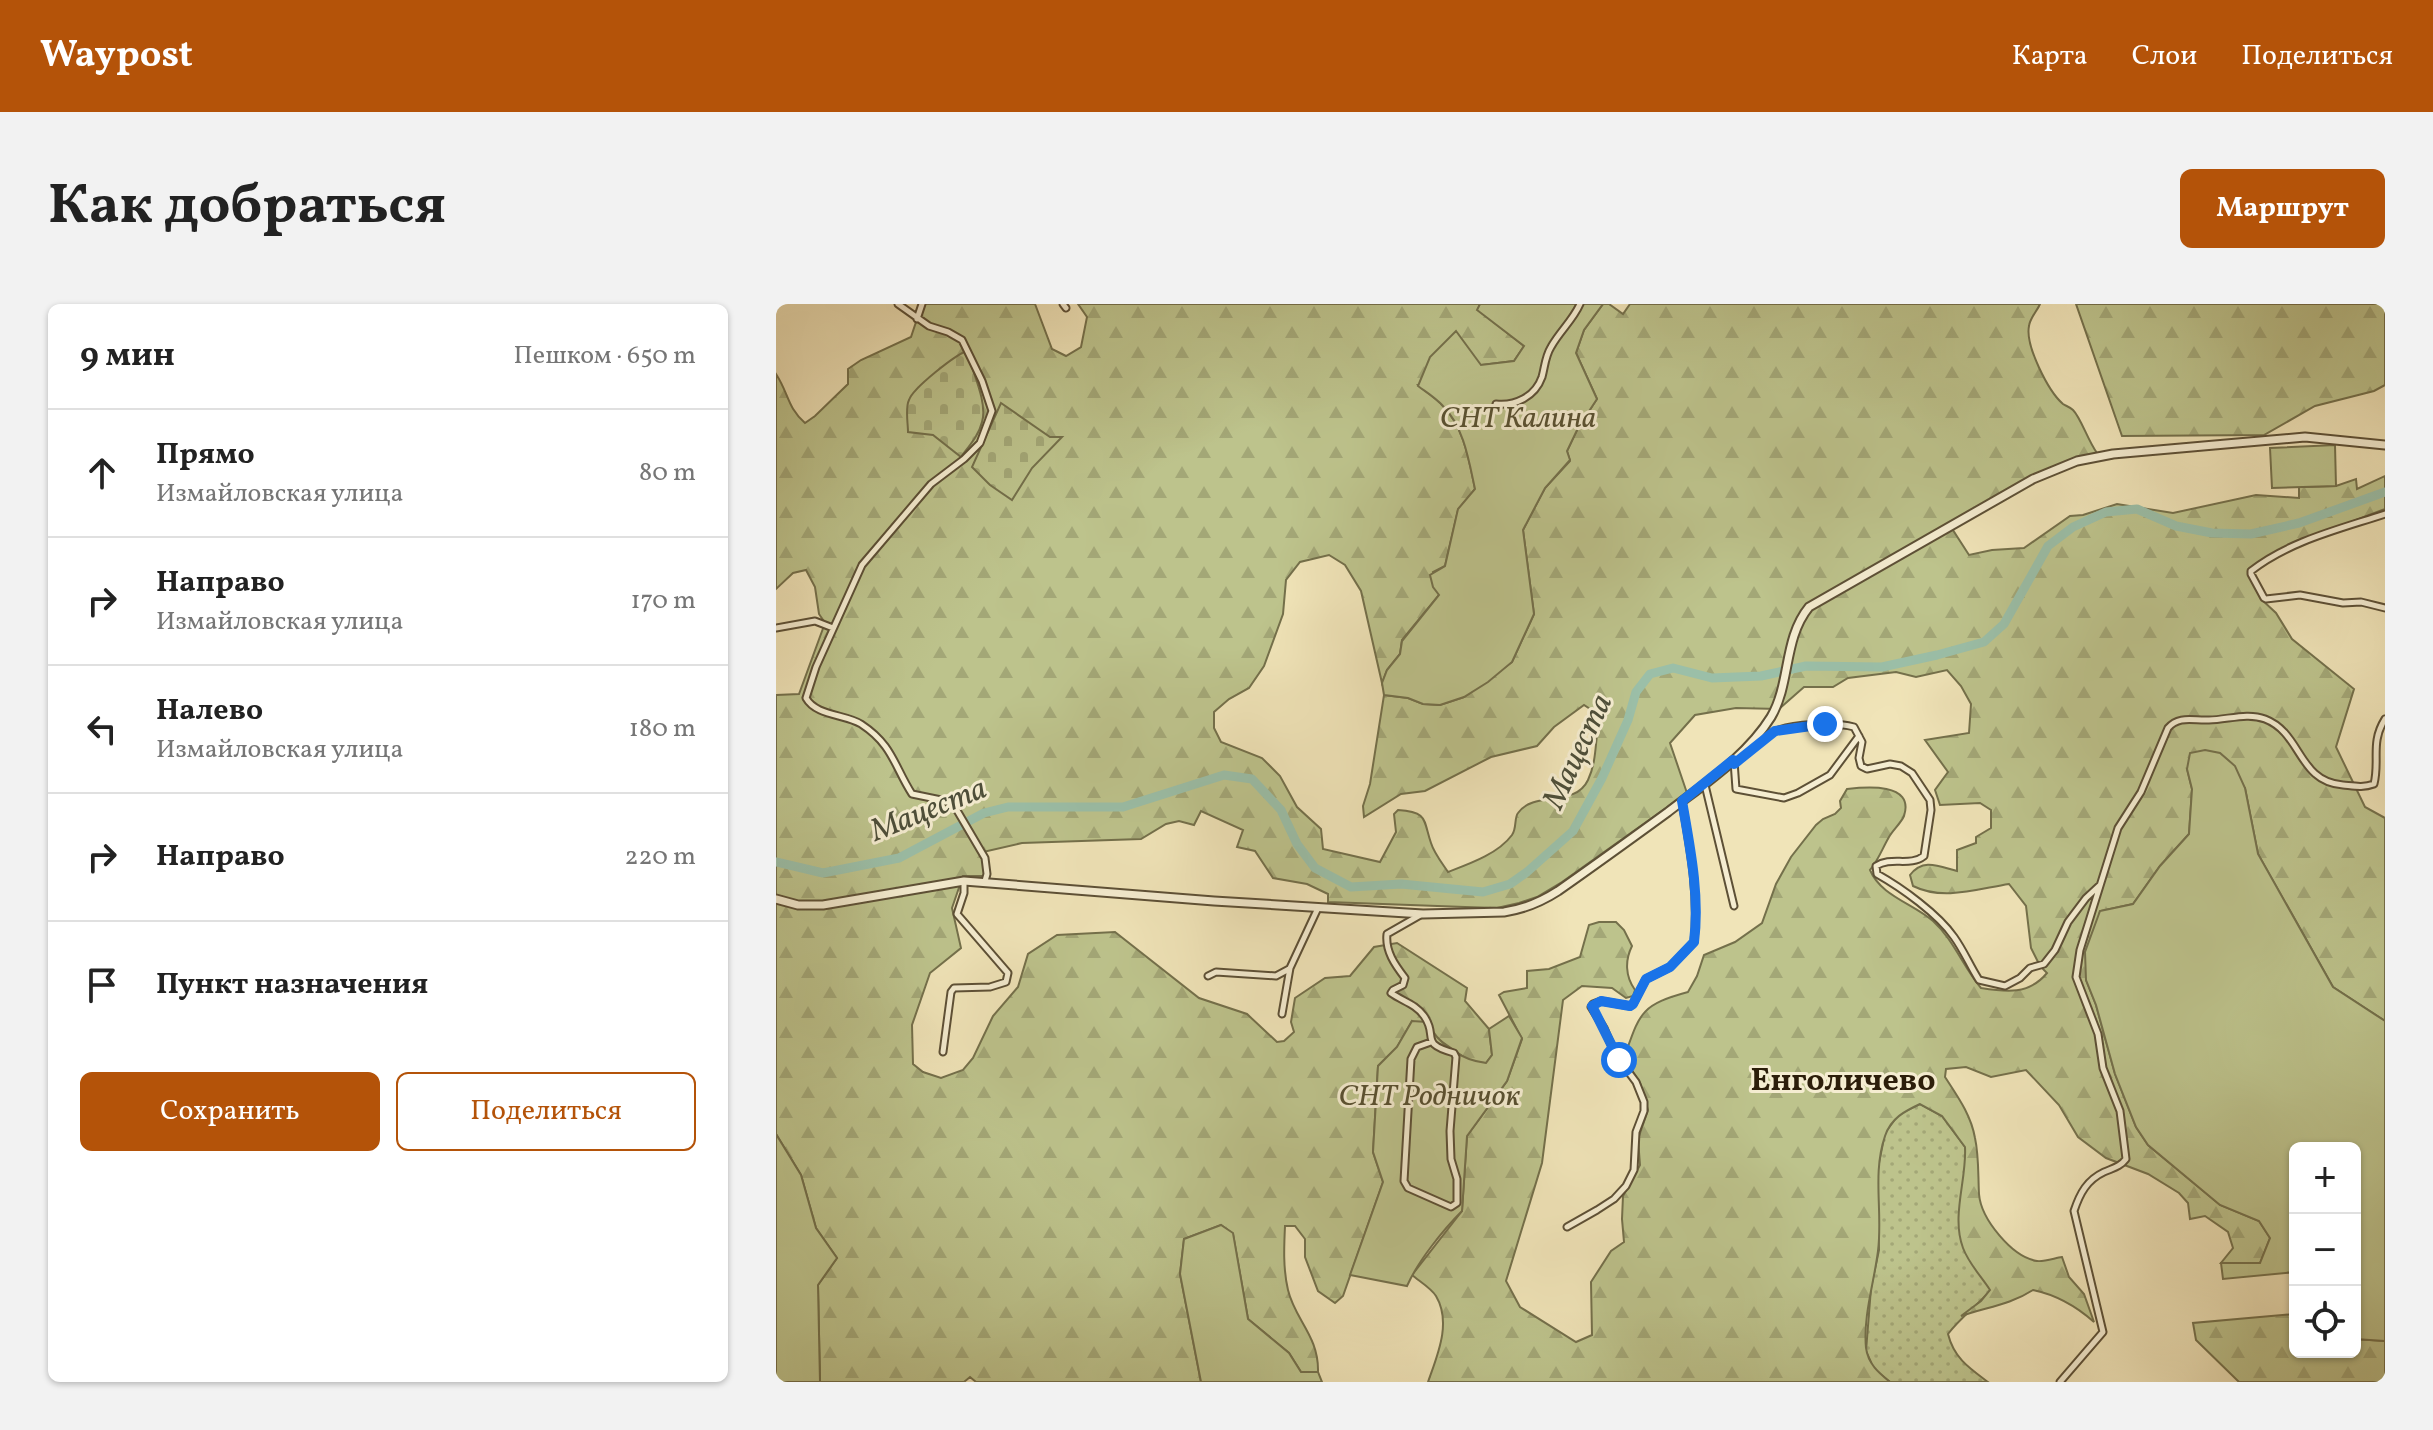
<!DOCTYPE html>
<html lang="ru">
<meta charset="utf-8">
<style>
:root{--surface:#fff;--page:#f2f2f2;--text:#222;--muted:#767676;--line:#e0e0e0;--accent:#b45309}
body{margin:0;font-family:Vollkorn,serif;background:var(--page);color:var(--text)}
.controls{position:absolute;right:24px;bottom:24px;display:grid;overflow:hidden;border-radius:12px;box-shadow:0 2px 6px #0004}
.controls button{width:72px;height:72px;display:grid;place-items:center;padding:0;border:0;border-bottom:2px solid var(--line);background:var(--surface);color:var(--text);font:40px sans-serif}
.stop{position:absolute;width:24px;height:24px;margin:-18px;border:6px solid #1a73e8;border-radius:50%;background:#fff}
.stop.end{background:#1a73e8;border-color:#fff;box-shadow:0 2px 8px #0008}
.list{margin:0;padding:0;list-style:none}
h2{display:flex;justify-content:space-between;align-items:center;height:104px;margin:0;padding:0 32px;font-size:34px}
h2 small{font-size:26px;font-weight:400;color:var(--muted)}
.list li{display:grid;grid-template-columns:52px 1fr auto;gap:24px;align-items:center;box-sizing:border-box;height:128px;padding:0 32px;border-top:2px solid var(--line)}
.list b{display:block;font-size:30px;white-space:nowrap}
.list p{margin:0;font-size:26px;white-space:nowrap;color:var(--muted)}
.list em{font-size:26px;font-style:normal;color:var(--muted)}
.actions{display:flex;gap:16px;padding:24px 32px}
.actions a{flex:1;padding:18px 0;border:2px solid var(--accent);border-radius:12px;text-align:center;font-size:28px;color:var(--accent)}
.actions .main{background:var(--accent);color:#fff}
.icon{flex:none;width:44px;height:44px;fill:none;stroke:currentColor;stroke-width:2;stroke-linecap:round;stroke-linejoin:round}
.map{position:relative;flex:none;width:1609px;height:1078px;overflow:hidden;border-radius:12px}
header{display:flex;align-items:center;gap:48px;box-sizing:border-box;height:112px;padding:0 40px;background:var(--accent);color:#fff}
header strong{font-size:38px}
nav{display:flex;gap:44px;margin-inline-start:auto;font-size:28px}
.intro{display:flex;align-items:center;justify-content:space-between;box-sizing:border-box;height:192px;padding:0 48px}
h1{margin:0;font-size:56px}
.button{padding:20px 36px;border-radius:12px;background:var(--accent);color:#fff;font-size:28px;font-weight:700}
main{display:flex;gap:48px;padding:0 48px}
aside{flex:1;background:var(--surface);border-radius:12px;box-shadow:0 2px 6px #0004}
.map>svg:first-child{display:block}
</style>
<header>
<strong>Waypost</strong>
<nav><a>Карта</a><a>Слои</a><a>Поделиться</a></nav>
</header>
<div class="intro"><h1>Как добраться</h1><a class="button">Маршрут</a></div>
<main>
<aside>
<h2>9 мин<small>Пешком · 650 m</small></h2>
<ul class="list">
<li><svg class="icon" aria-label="ahead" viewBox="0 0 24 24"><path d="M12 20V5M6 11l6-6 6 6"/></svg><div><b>Прямо</b><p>Измайловская улица</p></div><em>80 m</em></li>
<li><svg class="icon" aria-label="right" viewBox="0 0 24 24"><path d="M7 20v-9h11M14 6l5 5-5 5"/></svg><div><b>Направо</b><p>Измайловская улица</p></div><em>170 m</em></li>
<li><svg class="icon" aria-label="left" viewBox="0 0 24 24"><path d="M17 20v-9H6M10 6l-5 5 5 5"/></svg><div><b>Налево</b><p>Измайловская улица</p></div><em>180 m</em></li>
<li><svg class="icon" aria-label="right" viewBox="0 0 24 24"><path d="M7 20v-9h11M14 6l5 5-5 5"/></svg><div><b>Направо</b></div><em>220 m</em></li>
<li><svg class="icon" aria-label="arrive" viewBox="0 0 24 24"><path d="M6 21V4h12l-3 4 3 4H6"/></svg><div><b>Пункт назначения</b></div></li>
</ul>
<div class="actions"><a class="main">Сохранить</a><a>Поделиться</a></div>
</aside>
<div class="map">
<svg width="1609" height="1078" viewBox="0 0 1609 1078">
<defs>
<pattern id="grass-dots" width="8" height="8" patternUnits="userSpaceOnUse" patternTransform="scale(2)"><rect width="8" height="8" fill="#bdc38c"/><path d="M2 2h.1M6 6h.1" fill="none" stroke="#a3a777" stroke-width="1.8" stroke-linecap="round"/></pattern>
<pattern id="forest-firs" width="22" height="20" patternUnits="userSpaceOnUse" patternTransform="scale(2)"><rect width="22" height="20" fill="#bdc38c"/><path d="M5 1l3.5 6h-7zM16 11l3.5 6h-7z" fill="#a3a777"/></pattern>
<pattern id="cemetery-stones" width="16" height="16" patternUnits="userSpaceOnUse" patternTransform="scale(2)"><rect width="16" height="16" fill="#bdc38c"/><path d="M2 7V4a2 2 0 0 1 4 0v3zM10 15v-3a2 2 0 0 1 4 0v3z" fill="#a3a777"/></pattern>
</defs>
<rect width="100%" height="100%" fill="#f0e4b8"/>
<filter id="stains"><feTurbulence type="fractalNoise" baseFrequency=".0025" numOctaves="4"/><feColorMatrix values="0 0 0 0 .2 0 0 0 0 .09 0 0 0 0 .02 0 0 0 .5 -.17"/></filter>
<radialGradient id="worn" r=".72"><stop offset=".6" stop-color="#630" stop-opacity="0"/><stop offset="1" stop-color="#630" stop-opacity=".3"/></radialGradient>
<path fill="url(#grass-dots)" stroke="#74704b" stroke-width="2" d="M1144,800L1166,812L1189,843L1209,977L1215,986C1201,1002 1185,1013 1172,1030C1178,1054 1193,1064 1212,1078H1114L1098,1065L1090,1047L1095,984L1103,946L1101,869L1109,829L1123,810Z"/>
<path fill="url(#forest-firs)" stroke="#74704b" stroke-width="2" d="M146,0H259L276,45L290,52L305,43L311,13L302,0H704L702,6L748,42L738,57L705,61L642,81C650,88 660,94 667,102C688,123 693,157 699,185L682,206L669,262L657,268L663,291L626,336L624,350L611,366L606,379L585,287L569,261L553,251L524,258L510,276L507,310L488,362L473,384L453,395L438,408V424L445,438L486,454L504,472L521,503L545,525L547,545L604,558L620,528L618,510L622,506C652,508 647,515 655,539C658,549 666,559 672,568C693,560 722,550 736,531C741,524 738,514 742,509C758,486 799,504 812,476C821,457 819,437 823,416L820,409L808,401L778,423L761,442L715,453L649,487L625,490L588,513L587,502L594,480L608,391L632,394L647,400L664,401L688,393L736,358L758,310L747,226L769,184L794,157L791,147L802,124L821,95L800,49L808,26L827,0H833L847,10L854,0H1264C1261,7 1254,14 1253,22C1249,41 1272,87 1287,100C1290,102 1294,103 1297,106C1305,114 1312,137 1321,149L1280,163L1175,223L1193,251L1216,246L1248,244L1294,212L1307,211L1341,200L1397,209L1480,191L1523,194V183L1560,182L1580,175L1581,185L1609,172V205L1509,243L1475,264V276L1486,296L1500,309L1516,335L1578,385L1560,443L1589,503L1609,514V717L1557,683L1482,550L1469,484L1411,465L1416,485L1413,530L1384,562L1357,600L1324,607L1310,676L1320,701L1339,770L1360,823L1372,841L1444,901L1483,917L1494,934L1484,959H1445L1457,944L1452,928L1429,912L1414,915L1412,899L1403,889L1372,870L1330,854L1302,833L1283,801L1250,766L1215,773L1190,763L1170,765L1169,773C1182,793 1195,811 1199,834C1203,852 1202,872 1203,890C1205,915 1236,953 1261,957C1268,958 1279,954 1286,953L1293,973L1308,990L1318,1018C1300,1002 1281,991 1257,986C1234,1001 1211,1003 1185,1012L1205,997L1214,986C1205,972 1193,960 1187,944C1175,912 1191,875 1189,843L1166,812L1144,800C1129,807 1115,814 1109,832C1096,870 1107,908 1102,947C1098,979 1087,1012 1090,1044C1092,1060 1103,1069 1114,1078H652C661,1052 676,1019 660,992C655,984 643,977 636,971L686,907L691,832L731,777L746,735L723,691L728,688L751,684V667L773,665L804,653L813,621L823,618H840L848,626L856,642C849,656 849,672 859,686L857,692L850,694L836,684L806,682L787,696L766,859L730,977L744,1003L800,1038L816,1031L815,978L835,947L848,938L846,915L847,892L864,861L862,835L872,806L864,779L848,754C864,709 864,701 912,688L921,672L928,651L959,638L986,619L1000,580L1015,553L1040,521L1047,515L1059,510L1065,504L1064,497L1071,485C1089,483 1139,478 1128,512C1125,519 1117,526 1113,533C1106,545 1103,555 1094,566C1105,592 1136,599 1157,617C1178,636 1187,663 1205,684C1230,688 1253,691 1271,669L1264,662L1255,644L1250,602L1233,580C1201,585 1167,597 1137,582L1134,571C1147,554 1162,562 1181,567V546L1200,539V533L1215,524V506L1204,499L1164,501L1159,486L1172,468L1149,436L1193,429L1195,400L1185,382L1171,366L1140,373L1120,368L1072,374L1057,383H1028L1003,405L960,404L919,411L894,439L911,489L786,578L761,593L743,599L721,604L689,603L552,598V590L531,580L497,574L479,547L461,543L467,526L425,507L418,521L403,517L390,520L365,535L246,539L207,548L209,572H187L176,604L185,644L154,669L136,721L137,760L147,768L165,774L187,766L197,754L217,712L242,683L252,650L281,631L339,628L423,694L471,710L501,738L508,737L518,728L515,718L519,694L549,674L574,672L598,643L621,639L691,684L689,697L713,725L716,751L710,759L695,758L636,717L621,743L602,762L597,848L607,878L567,992L559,999L542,987L529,953V935L519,922H509C508,943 507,965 512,986C519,1016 543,1032 542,1068H525L513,1049L472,1015L457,930L445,921L408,935L404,970L425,1078H200L194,1073L188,1078H44L42,981L61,954L40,924L25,871L0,830V391L23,390L49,319L43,310L39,283L30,266L17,269L0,285V70C13,90 11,103 29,119L39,112L72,80V65L85,56L135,33Z
M1300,0H1609V81L1598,87L1539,102L1488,131L1346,132Z
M1519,1010V1048H1579V1035L1609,1037V1078H1463L1420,1036L1417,1019Z"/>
<path fill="url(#cemetery-stones)" stroke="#74704b" stroke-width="2" d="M191,47C196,67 212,99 206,118C203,131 193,142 185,153L157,131L132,128C132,119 129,104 133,96C137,84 179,51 191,47Z
M225,99L274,133H286L256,164L236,196L214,181L196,163Z"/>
<path fill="#bdc38c" stroke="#74704b" stroke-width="2" d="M704,0H827L808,26L800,49L821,95L802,124L791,147L794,156L769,184L747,226L758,310L736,358L712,378L688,393L664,401L647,400L632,394L608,391L606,379L611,366L624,350L626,337L663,291L657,283L654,271L669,262L682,205L699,185C693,157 688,123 667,102C660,94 650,88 642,82L654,53L680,27L705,61L738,57L748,42L701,6Z
M1559,141L1560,182L1496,184L1494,144Z
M1429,446L1444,449L1459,462L1469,484L1482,550L1557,683L1609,717V1037L1579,1035V844H1519V968L1447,975L1445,959H1484L1494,934L1483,917L1444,901L1372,841L1360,823L1339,770L1320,701L1310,676L1309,648L1324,607L1357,600L1384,562L1413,530L1416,485L1411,465L1414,449Z
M733,712L746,734L731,777L691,832L686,907C667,926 642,957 631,982L574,971L607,878L597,848L602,762L621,743L636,717L651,718C662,740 685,756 710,759L716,751L713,725Z
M0,830L25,871L40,924L61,954L42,981L44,1078H0Z
M445,921L457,929L472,1015L513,1049L525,1068H542L546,1078H425L404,970L408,935Z"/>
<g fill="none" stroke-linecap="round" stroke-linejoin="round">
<path stroke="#9bbfa8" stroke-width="9" d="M0,558L47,569L123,554L208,509L232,503H347L448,471L476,475L505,506L521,540L539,564L575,583L625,580L707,588L734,580L751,568L797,527L826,474L852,416L860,388L874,370L897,364L936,374L985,372L1030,362L1106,363L1161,351L1208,338L1228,320L1272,242L1297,223L1330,208L1361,205L1400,222L1436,229L1475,230L1523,219L1609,188"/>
<g stroke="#5d5036" stroke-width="9">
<path id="minor" d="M122,0L153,22L172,28L186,36L206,77L216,107L204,139L188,155L155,180L86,261L40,363L30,394C40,412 69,410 85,420C117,441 118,462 136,490L170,497L179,503L209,554L211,570L209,577
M287,0L290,4
M141,15L146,0
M720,100C739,102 759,93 766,73C769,62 769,53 775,43C784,27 797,16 804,0
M1609,210C1564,225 1513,237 1475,267V270L1488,294L1490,295L1524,291L1567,299L1585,298L1609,304
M0,324L39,317L57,324
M958,457L960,485L1008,494L1022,489L1054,471L1083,432
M961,457C972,448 984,436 996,429C1013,419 1060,418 1078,423L1086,438L1083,454L1085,462L1091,465L1114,460L1125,462L1136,469L1154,496L1155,506L1148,552C1134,563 1115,552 1100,562L1101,570C1126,584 1162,610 1178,633C1188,647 1194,662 1203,676L1229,682L1244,674L1254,664L1268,660L1279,646L1292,618L1310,594L1324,581
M929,481L958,602
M646,610L611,630C609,647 619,661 629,674L627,681L617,686L615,689C626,697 640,700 648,712C663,733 642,739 678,749L680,753L674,827L675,855L681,875V899L675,903L632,884L628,877L635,755L641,743L655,738
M432,672L440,668L500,672L513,665
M506,710L514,664L542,604
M167,748L175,688L178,684L214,683L230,678L232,669L181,610L188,589V577
M791,923L821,906L838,895L850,882L858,866L860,828L868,807V798L860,778L839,750L828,724L815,703L817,700L825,697L854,702L857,700L870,675L894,663L918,638C923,592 914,544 906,498
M1284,1078L1327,1028L1298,907C1304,889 1311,876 1328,868C1337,864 1344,863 1350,855L1344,807L1327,764L1322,730L1300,673L1304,646L1342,524L1365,488L1392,424C1403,411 1418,417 1433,416C1451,416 1471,408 1489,415C1526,429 1522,478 1567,481C1578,482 1587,484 1598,480C1604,456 1594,439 1609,415"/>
</g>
<g stroke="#5d5036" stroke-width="11">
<path id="tertiary" d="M0,595L22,601H47L188,577L438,597L647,610L728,608C748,605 765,598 782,587C819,561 855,535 892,508C928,480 971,452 995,413C1015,379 1007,335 1033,303L1257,175L1301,157L1337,150L1529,133L1609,141"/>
</g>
<use href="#minor" stroke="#f5edd1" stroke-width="5"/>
<use href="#tertiary" stroke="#f5edd1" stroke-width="7"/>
</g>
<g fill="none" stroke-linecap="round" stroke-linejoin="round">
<path stroke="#1a73e8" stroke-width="10" d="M843,756L816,702L825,697L854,702L857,700L870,675L894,663L918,638C924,592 914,543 906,497L957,456L958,460L999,427L1049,420"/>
</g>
<g text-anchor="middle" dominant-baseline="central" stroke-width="6" stroke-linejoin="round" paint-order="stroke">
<g font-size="30" font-style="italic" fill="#585031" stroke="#f5edd1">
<text x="742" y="115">СНТ Калина</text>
<text x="653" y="793">СНТ Родничок</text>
</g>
<g font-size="32" font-style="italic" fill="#4d4e39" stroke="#f5edd1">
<text transform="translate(803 448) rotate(-65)">Мацеста</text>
<text transform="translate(153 507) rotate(-22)">Мацеста</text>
</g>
<g font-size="32" font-weight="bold" fill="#2c1e0a" stroke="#f5edd1">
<text x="1067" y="778">Енголичево</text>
</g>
</g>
<rect width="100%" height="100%" filter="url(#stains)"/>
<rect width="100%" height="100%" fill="url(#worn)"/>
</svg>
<div class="controls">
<button>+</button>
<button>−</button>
<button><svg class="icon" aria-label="locate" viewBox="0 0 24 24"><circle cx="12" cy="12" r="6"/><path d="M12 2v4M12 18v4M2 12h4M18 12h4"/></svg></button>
</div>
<div class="stop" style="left:843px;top:756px"></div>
<div class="stop end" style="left:1049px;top:420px"></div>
</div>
</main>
